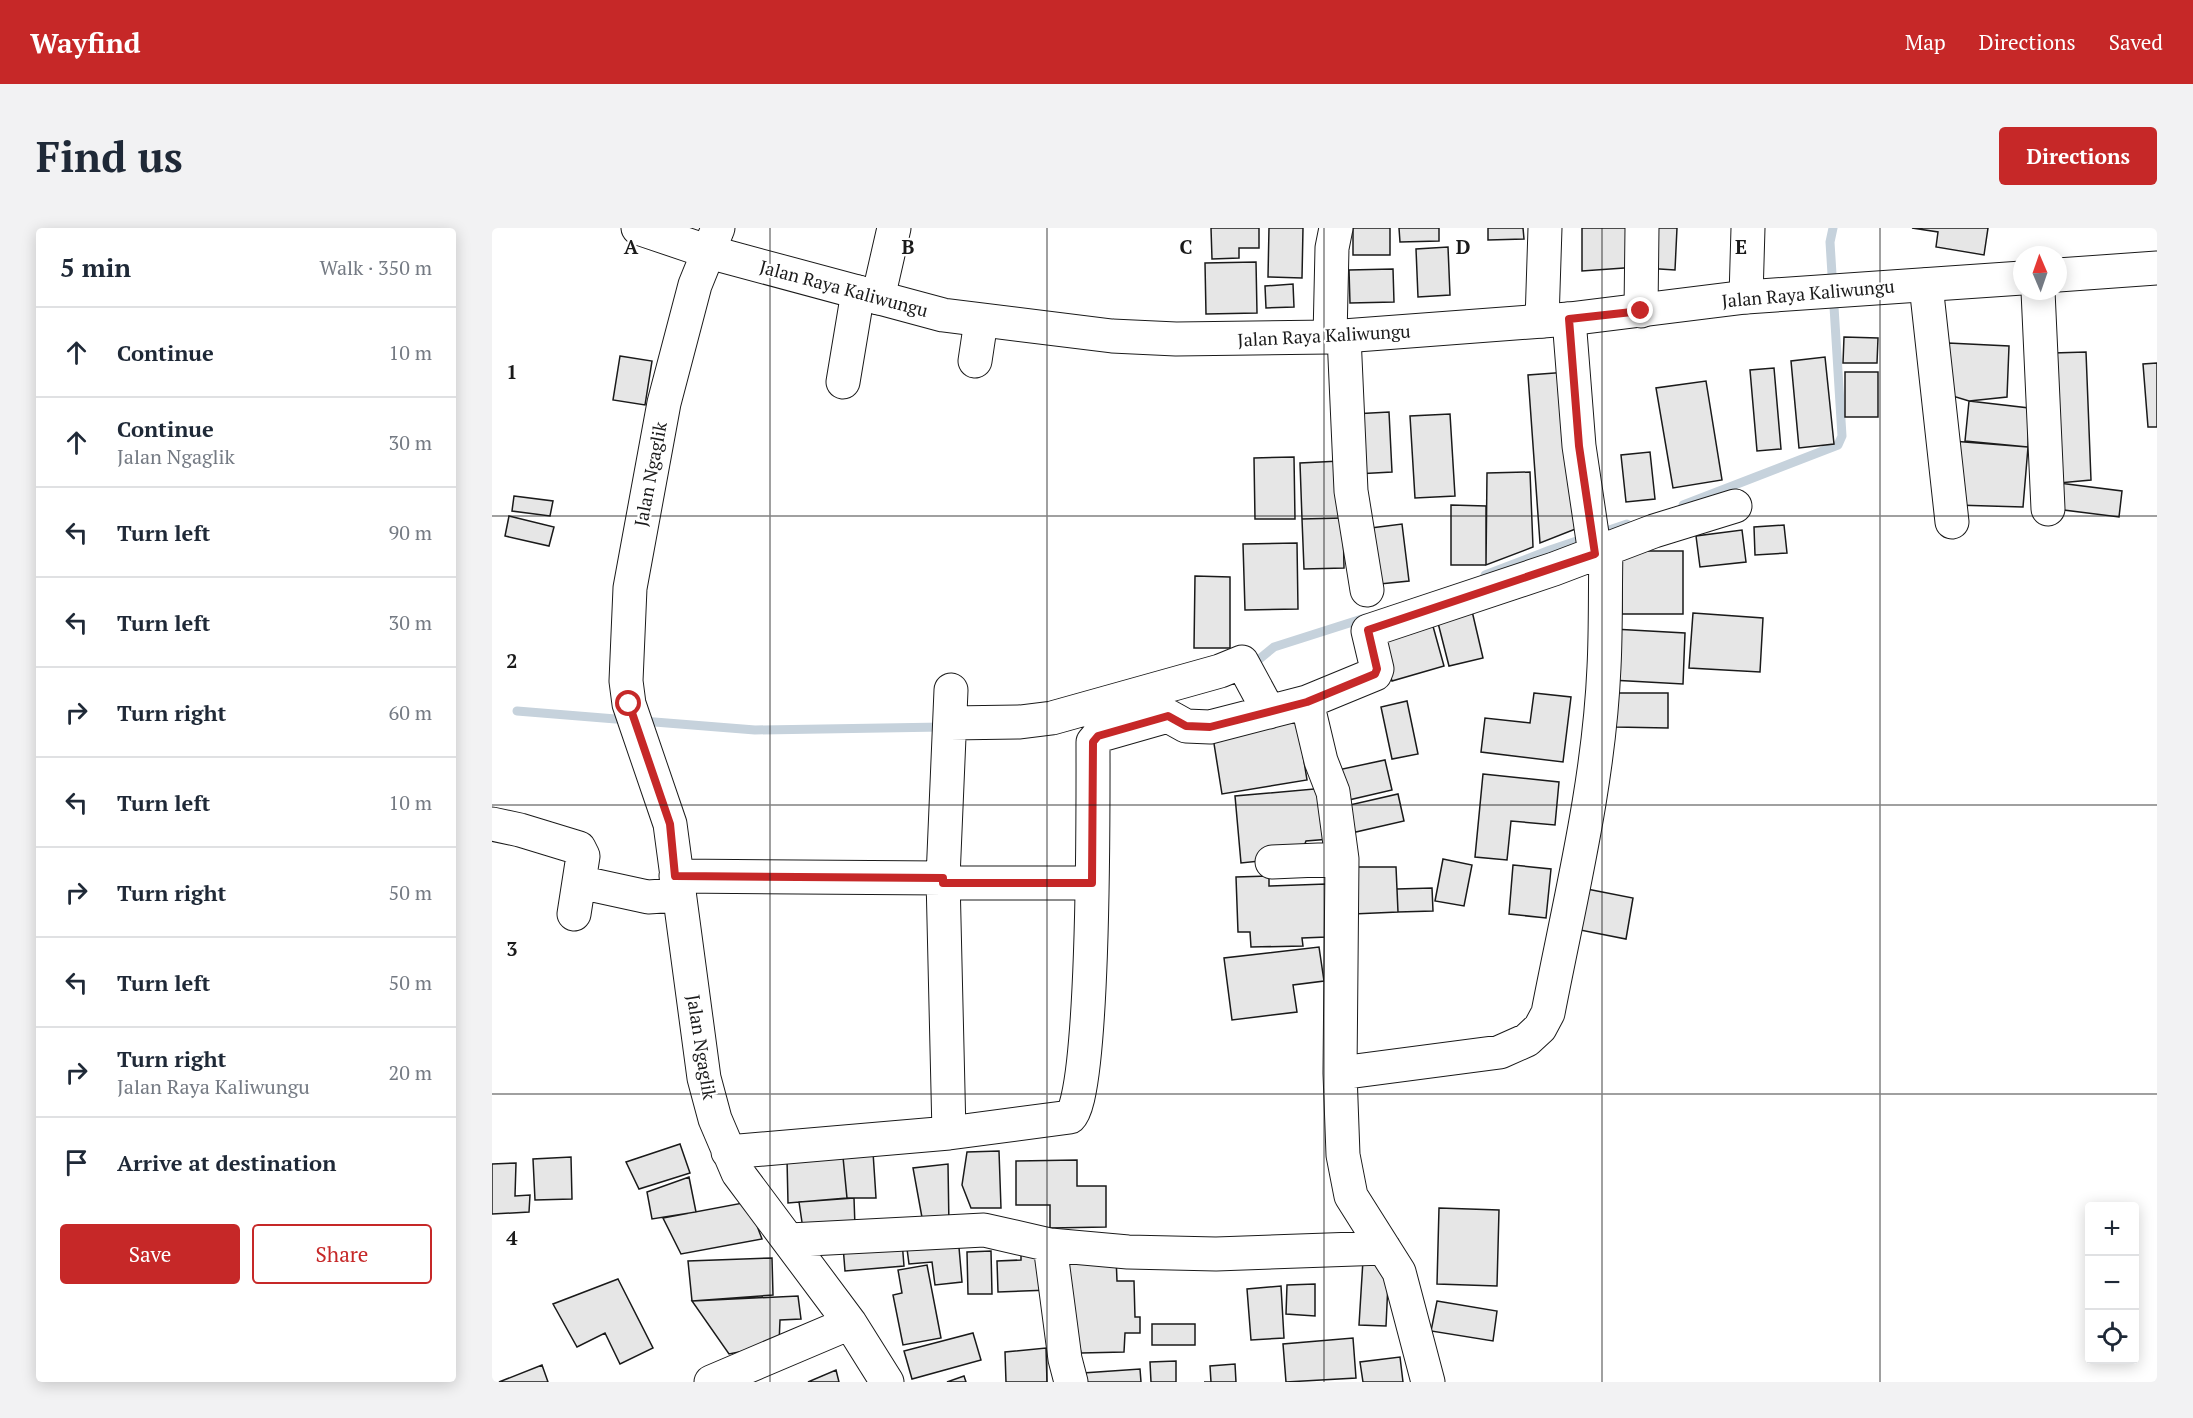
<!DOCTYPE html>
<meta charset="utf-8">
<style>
:root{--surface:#fff;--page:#f2f2f3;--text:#1f2937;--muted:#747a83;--line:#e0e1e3;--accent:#c62828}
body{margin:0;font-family:"PT Serif",serif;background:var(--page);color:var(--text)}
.controls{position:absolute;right:18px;bottom:18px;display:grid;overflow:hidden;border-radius:6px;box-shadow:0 3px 15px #0003}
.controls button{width:54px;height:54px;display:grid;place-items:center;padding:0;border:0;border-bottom:2px solid var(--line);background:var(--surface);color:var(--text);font:30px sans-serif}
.compass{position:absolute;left:1521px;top:18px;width:54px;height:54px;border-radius:50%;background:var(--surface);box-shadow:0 3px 15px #0003;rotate:358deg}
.stop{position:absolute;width:18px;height:18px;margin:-14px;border:4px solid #c62828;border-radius:50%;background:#fff}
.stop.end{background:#c62828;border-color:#fff;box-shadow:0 2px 6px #0008}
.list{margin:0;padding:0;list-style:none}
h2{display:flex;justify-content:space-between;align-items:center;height:78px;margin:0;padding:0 24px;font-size:26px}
h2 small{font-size:20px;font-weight:400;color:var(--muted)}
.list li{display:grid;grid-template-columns:39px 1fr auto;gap:18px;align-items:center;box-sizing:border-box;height:90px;padding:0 24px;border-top:2px solid var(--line)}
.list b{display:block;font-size:22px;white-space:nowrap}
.list p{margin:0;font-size:20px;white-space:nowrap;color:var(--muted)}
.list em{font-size:20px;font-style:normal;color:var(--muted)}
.actions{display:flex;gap:12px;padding:18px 24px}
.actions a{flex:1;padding:14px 0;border:2px solid var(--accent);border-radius:6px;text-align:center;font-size:21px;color:var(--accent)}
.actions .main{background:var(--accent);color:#fff}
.icon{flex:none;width:33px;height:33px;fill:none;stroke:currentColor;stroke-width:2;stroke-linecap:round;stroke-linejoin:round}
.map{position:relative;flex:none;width:1665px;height:1154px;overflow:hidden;border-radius:6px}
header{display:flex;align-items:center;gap:36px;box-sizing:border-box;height:84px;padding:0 30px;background:var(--accent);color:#fff}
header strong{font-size:28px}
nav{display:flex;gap:33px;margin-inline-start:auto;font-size:21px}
.intro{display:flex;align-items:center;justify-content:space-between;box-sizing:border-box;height:144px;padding:0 36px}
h1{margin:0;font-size:42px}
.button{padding:15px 27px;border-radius:6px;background:var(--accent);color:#fff;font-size:21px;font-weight:700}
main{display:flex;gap:36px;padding:0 36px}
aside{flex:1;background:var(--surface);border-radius:6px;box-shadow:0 3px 15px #0003}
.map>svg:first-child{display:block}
</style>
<header>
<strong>Wayfind</strong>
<nav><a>Map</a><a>Directions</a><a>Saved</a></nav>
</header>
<div class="intro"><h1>Find us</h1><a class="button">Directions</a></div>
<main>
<aside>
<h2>5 min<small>Walk · 350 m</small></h2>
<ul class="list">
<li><svg class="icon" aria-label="ahead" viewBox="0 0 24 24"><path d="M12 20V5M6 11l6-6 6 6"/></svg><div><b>Continue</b></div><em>10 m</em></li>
<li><svg class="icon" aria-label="ahead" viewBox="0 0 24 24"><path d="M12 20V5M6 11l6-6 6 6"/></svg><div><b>Continue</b><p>Jalan Ngaglik</p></div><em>30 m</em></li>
<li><svg class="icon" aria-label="left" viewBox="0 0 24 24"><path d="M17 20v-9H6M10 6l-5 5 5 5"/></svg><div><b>Turn left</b></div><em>90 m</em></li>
<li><svg class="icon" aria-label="left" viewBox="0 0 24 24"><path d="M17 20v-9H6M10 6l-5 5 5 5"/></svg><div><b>Turn left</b></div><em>30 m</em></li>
<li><svg class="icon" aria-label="right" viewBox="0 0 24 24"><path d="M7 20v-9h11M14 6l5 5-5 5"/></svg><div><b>Turn right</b></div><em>60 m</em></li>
<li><svg class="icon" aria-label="left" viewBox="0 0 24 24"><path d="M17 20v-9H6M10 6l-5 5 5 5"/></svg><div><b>Turn left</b></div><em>10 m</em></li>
<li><svg class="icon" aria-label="right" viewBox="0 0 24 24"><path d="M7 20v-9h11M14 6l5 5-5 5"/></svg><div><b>Turn right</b></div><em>50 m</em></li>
<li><svg class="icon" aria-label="left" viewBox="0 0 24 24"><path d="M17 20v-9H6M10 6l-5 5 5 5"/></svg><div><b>Turn left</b></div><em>50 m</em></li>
<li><svg class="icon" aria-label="right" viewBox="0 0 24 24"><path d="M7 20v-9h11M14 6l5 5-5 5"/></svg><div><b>Turn right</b><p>Jalan Raya Kaliwungu</p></div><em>20 m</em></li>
<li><svg class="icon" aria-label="arrive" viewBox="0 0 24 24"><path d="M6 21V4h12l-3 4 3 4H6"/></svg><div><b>Arrive at destination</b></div></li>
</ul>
<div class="actions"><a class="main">Save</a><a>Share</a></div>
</aside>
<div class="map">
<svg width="1665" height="1154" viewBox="0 0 1665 1154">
<rect width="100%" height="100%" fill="#fff"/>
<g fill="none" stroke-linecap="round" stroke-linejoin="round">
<path stroke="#c6d2dc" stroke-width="9" d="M1191,277L1346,217L1350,208L1338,14L1341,0
M993,347L1058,322L1135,296
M760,437L782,419L873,390
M25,483L136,492
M150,493L263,502L451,499"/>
</g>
<path fill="#e6e6e6" stroke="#1a1a1a" stroke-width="1.5" d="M719,0H767V20H747V30L720,31Z
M777,0H811L810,50L776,49Z
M861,0H898V27H861Z
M907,0H947V13L908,14Z
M996,0H1031L1032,11L996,12Z
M1090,0H1147L1146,39L1090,43Z
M1152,0H1185L1183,42L1152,40Z
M1420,0H1496L1492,27L1444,19L1446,4Z
M956,19L958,67L926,69L924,21Z
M764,34L765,85L714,86L713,35Z
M901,41L902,74L858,75L857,42Z
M801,56L802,79L774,80L773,58Z
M1352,109L1386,110L1385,135H1351Z
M1456,115L1517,118L1515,169L1477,173L1454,166Z
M1594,124L1599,252L1567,255L1561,125Z
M128,128L160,133L153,177L121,172Z
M1333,129L1342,216L1307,220L1299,133Z
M1665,135V199H1656L1651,136Z
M1282,140L1289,221L1265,223L1258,142Z
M1076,144L1086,300L1048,315L1036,147Z
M1353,144H1386V189H1353Z
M1214,153L1230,252L1181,260L1164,160Z
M1477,173L1537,180L1536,219L1473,213Z
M897,184L900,244L864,246L861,186Z
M958,186L963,268L923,270L918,188Z
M1460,213L1536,219L1531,279L1463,277Z
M1158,224L1163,271L1134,274L1129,227Z
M802,229L803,291H763L762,230Z
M848,233L851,290L810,291L808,235Z
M1038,244L1041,319L994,337L995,245Z
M1567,255L1630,263L1627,289L1564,281Z
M22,268L61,273L58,288L20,283Z
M959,277L994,278V337H959Z
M17,288L62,299L57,318L13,308Z
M851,290L852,340L812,341L810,291Z
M910,296L917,353L878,357L871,301Z
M1292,297L1295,325L1263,327L1262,299Z
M1250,302L1254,334L1208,339L1204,308Z
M805,315L806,381L753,382L751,316Z
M1130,323H1191V386H1130Z
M703,348L738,349V420H702Z
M980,383L991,430L957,438L945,391Z
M1201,385L1271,390L1268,444L1197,440Z
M939,391L952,438L900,453L886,406Z
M1121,401L1193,405L1191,456L1119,452Z
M1042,465L1079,469L1071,534L989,524L993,490L1038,495Z
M1124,465H1176V500L1123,499Z
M915,473L926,526L900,531L889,479Z
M805,490L815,552L730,566L720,503Z
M893,532L900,562L848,574L841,543Z
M991,546L1067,554L1063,597L1019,593L1015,632L983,629Z
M833,560L838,611L814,613L808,629L749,635L743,568Z
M906,566L912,593L855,606L849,579Z
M951,631L980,637L972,678L943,673Z
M1021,637L1059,641L1054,690L1017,686Z
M861,639H904L906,684L861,686Z
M777,648V658L834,656L835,709L810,710L811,718L759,719L758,704H746L744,649Z
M940,660L941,683L906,684L905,661Z
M1095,661L1141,670L1134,711L1088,702Z
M827,719L832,753L801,757L805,784L740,792L732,730Z
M188,916L198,945L147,961L134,934Z
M507,923L509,980H479L470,957L475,924Z
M381,924L384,970H355L351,929Z
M79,929L80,971L43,972L41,931Z
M351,929L355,970L296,975L295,931Z
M585,932V958H614V999L558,1000V977H524V933Z
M24,935L23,968L38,967L37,984L0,986V936Z
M456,936L457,1000L431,995L421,940Z
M197,949L204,984L160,991L155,964Z
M362,970L363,999L311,1001L307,974Z
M256,974L270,1011L189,1026L171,990Z
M947,980L1007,982L1005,1058L945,1056Z
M466,1008L470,1054L443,1057L440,1034L417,1036L414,1013Z
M410,1013L412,1038L353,1043L351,1018Z
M557,1020L558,1062L506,1064L505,1033L529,1032V1021Z
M499,1023L500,1066H476L475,1024Z
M624,1028L625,1053H642L643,1089H648V1105H633L632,1124L589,1125L568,1030Z
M280,1030L281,1067L200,1073L196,1033Z
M871,1032L897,1034L894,1098L867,1097Z
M435,1037L449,1110L411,1117L401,1067L410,1065L406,1042Z
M126,1051L161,1120L128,1136L113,1105L85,1119L61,1076Z
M823,1056V1088L794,1086L795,1057Z
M789,1058L792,1110L759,1112L755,1061Z
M306,1068L309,1091L288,1092L287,1116L237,1126L200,1073Z
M945,1073L1005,1083L1001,1113L939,1103Z
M660,1096H703V1117H660Z
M481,1105L489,1132L420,1151L412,1123Z
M861,1110L864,1150L794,1154L791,1116Z
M554,1120L555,1154H514L513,1124Z
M908,1129L911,1154H871L868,1134Z
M684,1133V1154H659L658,1134Z
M743,1136L744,1154H712H719L718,1138Z
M50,1137L56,1154H7Z
M648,1141L649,1154H591V1145Z
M344,1142L347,1154H316Z
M472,1148L474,1154H455Z"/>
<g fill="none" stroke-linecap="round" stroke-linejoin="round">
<g stroke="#1a1a1a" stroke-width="35">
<path id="minor" d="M226,0L203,57L172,175L138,360L134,453L137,476L178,596L212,850L223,891L246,945L358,1095L395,1154
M1434,57L1460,294
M1546,63L1556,281
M1254,69L1256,0
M386,70L402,0
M1149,83L1150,0
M1077,91L1087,218L1103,326
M1050,93L1053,0
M852,108L859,263L875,362
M838,109L840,20L844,0
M483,133L489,93
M351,154L366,64
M815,474L829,533L841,564L850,631
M458,495L528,494L560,490L728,443L750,434L777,484
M0,596L28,602L87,620L91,628L82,686
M780,634L850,631L848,845L851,927L859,968L907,1044L936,1154
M184,648L451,650
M87,654L156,669L186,667
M451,655H600
M848,845L1008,824L1035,812L1048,800L1056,785C1078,671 1107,556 1112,439C1114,400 1113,361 1114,321
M457,905L451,650L459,462
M236,924L457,905L578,889C603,866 601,566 601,514L606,508L676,488L694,498L718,499L815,474L883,446L885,441L876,403L1062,341L1162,303L1243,278
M298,1012L492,1002L558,1017L636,1024L724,1026L892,1020
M558,1017L573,1131L579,1154
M219,1154L358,1095"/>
</g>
<g stroke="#1a1a1a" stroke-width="35">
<path id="major" d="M146,0L217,24L451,87L620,108L684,111L838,109L1077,91L1254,69L1530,50
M1566,47L1665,40"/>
</g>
<use href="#minor" stroke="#fff" stroke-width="33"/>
<use href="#major" stroke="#fff" stroke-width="33"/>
</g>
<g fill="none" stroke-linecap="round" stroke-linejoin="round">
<path stroke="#c62828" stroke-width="8" d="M137,476L178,596L183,648L451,650V655H600L601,514L606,508L676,488L694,498L718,499L815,474L883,446L885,441L876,402L1103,326L1087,218L1077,91L1149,83"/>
</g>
<path fill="none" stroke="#1a1a1a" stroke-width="1.5" stroke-opacity="0.55" d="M278,0V1154M555,0V1154M832,0V1154M1110,0V1154M1388,0V1154M0,288H1665M0,577H1665M0,866H1665"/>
<g text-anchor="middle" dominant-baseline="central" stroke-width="4.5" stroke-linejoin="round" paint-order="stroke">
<g font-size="18" fill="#1a1a1a" stroke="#fff">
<text transform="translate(352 60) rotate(15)">Jalan Raya Kaliwungu</text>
<text transform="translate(1316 65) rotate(-5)">Jalan Raya Kaliwungu</text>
<text transform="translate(832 107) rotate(-3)">Jalan Raya Kaliwungu</text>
<text transform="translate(158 246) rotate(-79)">Jalan Ngaglik</text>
<text transform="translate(210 819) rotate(81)">Jalan Ngaglik</text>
</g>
</g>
<g font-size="20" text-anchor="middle" font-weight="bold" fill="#1a1a1a" stroke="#fff" stroke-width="4.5" stroke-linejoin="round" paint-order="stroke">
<text x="139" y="26">A</text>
<text x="416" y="26">B</text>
<text x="694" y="26">C</text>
<text x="971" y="26">D</text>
<text x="1249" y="26">E</text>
<text x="20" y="151">1</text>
<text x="20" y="440">2</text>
<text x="20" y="728">3</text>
<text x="20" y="1017">4</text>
</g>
</svg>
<div class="controls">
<button>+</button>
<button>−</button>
<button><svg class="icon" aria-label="locate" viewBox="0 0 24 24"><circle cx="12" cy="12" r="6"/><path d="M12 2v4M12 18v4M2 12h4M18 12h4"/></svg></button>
</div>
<svg class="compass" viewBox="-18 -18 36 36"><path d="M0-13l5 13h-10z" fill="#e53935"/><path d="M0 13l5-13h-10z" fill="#747a83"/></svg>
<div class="stop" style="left:137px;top:476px"></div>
<div class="stop end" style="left:1149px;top:83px"></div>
</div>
</main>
